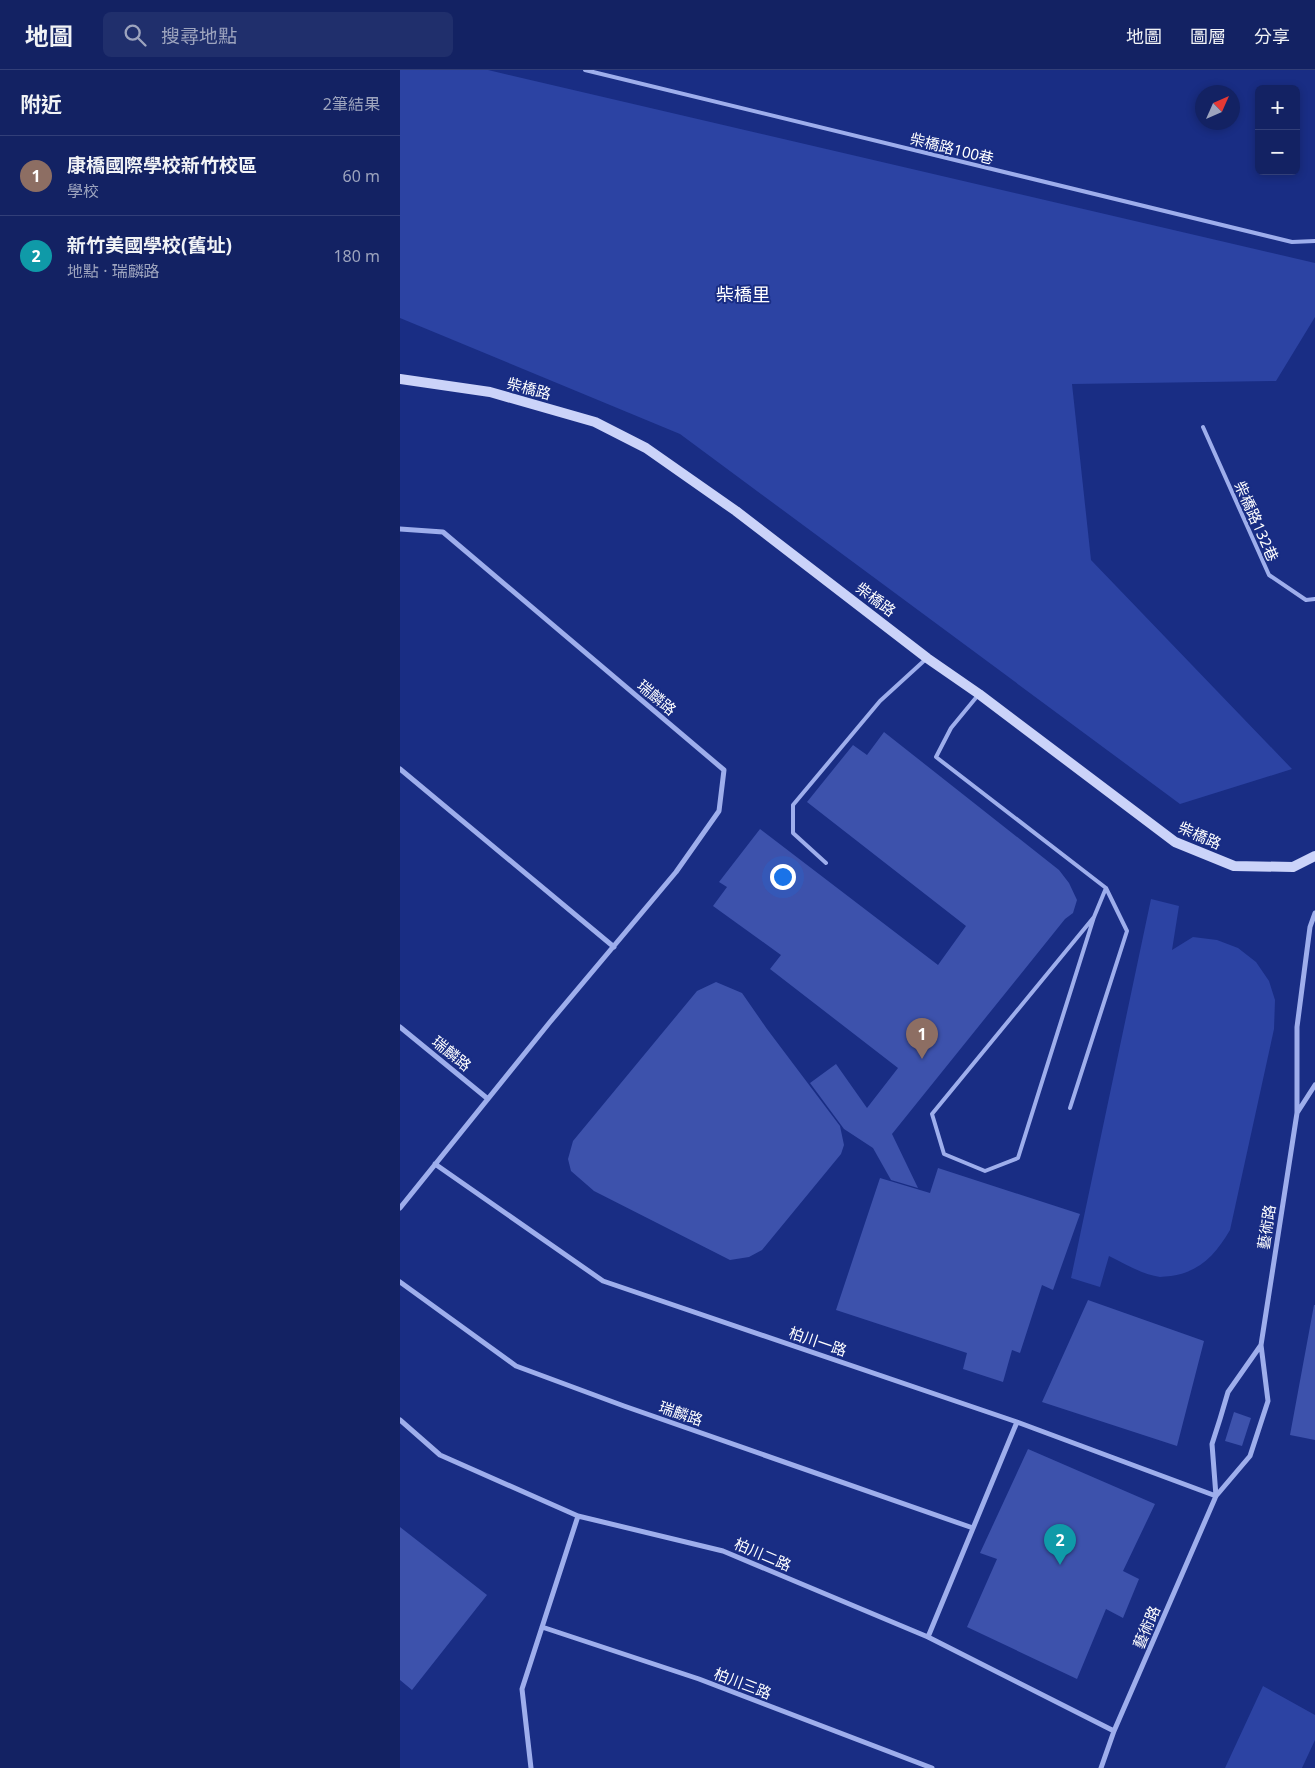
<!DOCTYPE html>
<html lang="zh-TW">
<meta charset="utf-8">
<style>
:root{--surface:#132263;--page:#202f6c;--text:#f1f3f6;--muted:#9da4be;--line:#323f78;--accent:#fff959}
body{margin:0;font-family:"Noto Sans","Noto Sans TC",sans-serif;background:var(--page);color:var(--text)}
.controls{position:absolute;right:15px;top:15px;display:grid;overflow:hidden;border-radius:8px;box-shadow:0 2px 8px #0003}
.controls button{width:45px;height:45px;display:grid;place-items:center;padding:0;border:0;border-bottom:1px solid var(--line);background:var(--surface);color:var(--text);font:25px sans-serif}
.compass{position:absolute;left:795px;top:15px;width:45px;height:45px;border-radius:50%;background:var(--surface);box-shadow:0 2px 8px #0003;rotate:45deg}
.you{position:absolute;left:382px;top:806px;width:18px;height:18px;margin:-12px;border:4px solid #fff;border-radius:50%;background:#1a73e8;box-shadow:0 0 0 8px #1a73e833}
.badge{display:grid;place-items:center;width:32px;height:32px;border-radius:50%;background:var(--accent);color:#fff;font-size:16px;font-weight:700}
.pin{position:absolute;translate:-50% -41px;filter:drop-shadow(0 1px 2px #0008)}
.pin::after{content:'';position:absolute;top:26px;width:18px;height:15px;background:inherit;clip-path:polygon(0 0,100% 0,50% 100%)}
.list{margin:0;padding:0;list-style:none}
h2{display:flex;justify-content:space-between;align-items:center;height:65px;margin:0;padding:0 20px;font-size:21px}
h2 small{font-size:16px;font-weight:400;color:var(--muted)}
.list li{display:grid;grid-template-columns:32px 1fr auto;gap:15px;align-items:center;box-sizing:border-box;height:80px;padding:0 20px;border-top:1px solid var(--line)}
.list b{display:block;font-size:19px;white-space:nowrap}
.list p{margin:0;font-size:16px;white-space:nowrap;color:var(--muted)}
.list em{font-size:16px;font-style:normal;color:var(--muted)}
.icon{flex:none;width:28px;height:28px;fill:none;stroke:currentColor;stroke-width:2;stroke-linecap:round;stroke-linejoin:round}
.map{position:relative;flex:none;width:915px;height:1698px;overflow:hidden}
header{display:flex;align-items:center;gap:30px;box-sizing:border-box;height:70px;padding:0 25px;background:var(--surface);border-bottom:1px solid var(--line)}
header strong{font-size:24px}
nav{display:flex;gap:28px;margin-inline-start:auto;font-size:18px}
.search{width:350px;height:45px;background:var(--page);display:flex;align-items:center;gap:12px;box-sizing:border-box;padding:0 18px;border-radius:8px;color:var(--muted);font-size:19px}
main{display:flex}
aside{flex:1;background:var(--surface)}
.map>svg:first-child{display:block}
</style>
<header>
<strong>地圖</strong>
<div class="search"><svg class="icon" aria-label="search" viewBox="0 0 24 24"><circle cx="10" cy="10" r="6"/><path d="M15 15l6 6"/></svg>搜尋地點</div>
<nav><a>地圖</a><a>圖層</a><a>分享</a></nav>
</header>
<main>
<aside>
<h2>附近<small>2筆結果</small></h2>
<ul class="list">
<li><span class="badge" style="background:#8d6e63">1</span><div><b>康橋國際學校新竹校區</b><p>學校</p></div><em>60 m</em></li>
<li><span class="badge" style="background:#0f9aa8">2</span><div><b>新竹美國學校(舊址)</b><p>地點 · 瑞麟路</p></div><em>180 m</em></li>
</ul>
</aside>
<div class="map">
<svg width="915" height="1698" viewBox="0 0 915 1698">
<rect width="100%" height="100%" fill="#192d84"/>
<path fill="#2c43a3" d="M0,0H88L915,193V247L876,311L672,314L691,490L892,699L780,734L280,364L0,248Z
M751,829L779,836L772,880L793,867L817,870L838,878L856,892L869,911L875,930L874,959L830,1160C816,1184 800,1202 771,1206C767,1206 763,1207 760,1207C741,1204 725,1194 709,1186L700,1217L671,1208Z
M863,1616L915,1645V1670L902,1698H825Z"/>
<path fill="#3d52ac" d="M484,662L659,800L669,813L677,830L673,843L665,849L492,1064L518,1118L491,1110L473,1078L444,1059L410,1013L436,994L467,1038L498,998L370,899L381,885L313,836L327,817L319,812L360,759L538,895L566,856L407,732L453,675L467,685Z
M316,912L342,923L367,959L440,1056L444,1075L441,1084L362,1180L349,1187L330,1190L194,1121L171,1101L168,1089L173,1071L297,921Z
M538,1098L680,1144L653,1220L642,1215L620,1283L612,1280L603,1312L563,1299L567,1283L436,1240L480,1108L530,1123Z
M688,1230L804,1271L777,1376L642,1332Z
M914,1235H915V1370L890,1365Z
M834,1342L851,1348L842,1376L825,1371Z
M628,1379L755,1434L723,1501L739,1509L723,1548L706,1539L677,1609L567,1557L597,1489L580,1483Z
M0,1457L87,1525L12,1620L0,1610Z"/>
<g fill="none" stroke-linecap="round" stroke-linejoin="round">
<path stroke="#9eaeec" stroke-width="4" d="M185,0L892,172L915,171
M803,357L869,505L906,530L915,529
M579,624L551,658L536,687L706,818L694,847L618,1088L585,1101L544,1084L532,1044L694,847
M426,793L393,763V735L480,631L526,589
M670,1038L727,861L706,818"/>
<path stroke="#9eaeec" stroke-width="5" d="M0,459L43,462L324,700L319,741L276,802L150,952L0,1138
M0,699L214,877
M0,957L88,1029
M897,1043L915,1015
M35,1094L203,1211L617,1352L816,1426
M0,1212L116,1296L224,1336L573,1458
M0,1350L40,1385L178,1446L323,1481L528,1567L714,1661
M816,1426L812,1374L820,1349L828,1322L861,1275
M142,1557L299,1609L532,1698
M528,1567L617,1352
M131,1698L122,1619L178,1446
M701,1698L714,1661L816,1426L850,1386L868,1331L861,1275L897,1043V957L910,857L915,843"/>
<path stroke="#cbd3f9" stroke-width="10" d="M0,309L90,322L195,352L246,378L336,441L527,588L579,624L775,772L834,796L893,797L915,786"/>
</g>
<g text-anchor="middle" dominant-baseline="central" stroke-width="4" stroke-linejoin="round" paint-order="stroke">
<g font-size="15" fill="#fff" stroke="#192d84">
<text transform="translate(552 78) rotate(14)">柴橋路100巷</text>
<text transform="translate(129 318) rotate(15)">柴橋路</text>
<text transform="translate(857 451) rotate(66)">柴橋路132巷</text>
<text transform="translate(476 529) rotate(37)">柴橋路</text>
<text transform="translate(257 627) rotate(40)">瑞麟路</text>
<text transform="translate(800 765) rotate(24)">柴橋路</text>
<text transform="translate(52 983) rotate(39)">瑞麟路</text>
<text transform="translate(866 1157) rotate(-81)">藝術路</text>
<text transform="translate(418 1271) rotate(19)">柏川一路</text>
<text transform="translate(281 1343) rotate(19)">瑞麟路</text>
<text transform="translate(363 1484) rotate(23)">柏川二路</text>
<text transform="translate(746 1557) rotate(-67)">藝術路</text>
<text transform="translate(343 1613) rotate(21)">柏川三路</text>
</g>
<g font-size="18" fill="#fff" stroke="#192d84">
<text x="343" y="224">柴橋里</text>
</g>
</g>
</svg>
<div class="controls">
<button>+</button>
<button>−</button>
</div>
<svg class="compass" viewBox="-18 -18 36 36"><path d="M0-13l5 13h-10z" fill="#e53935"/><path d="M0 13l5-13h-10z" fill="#9da4be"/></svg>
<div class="you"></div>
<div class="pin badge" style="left:522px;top:989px;background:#8d6e63">1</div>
<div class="pin badge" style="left:660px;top:1495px;background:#0f9aa8">2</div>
</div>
</main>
